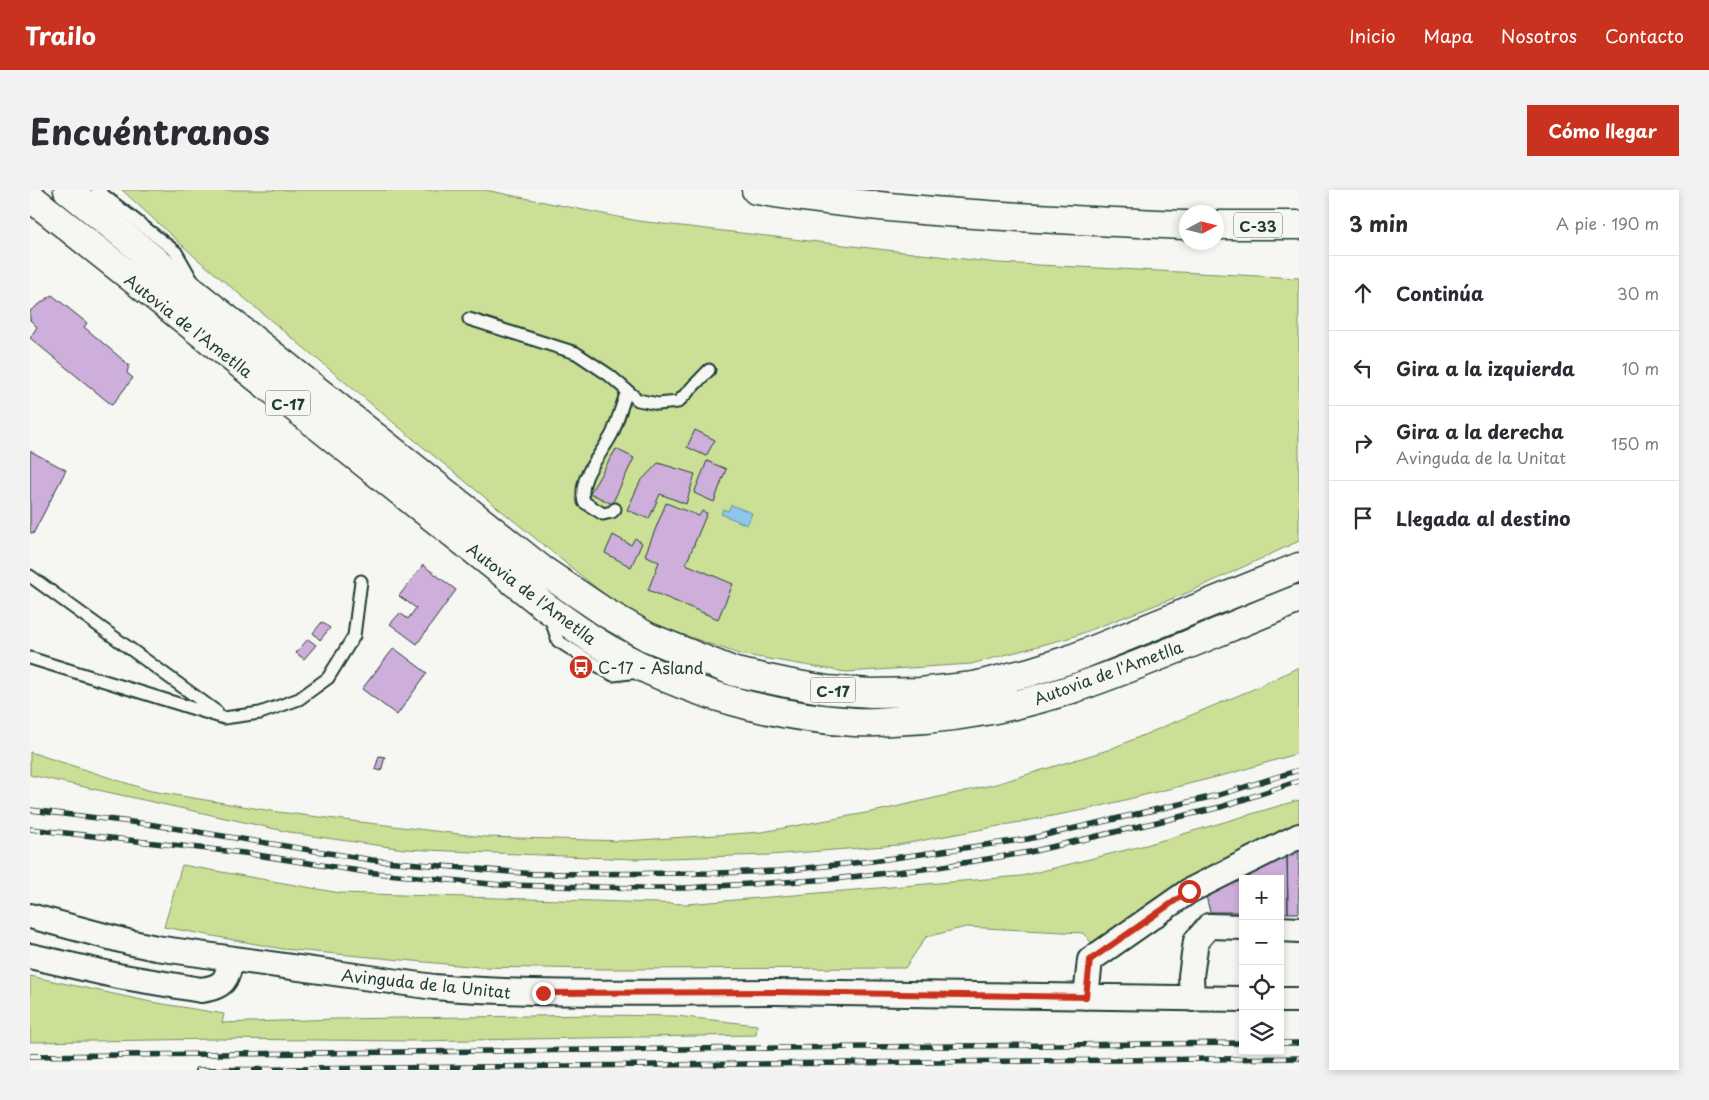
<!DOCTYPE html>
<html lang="es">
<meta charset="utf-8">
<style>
:root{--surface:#fff;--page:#f2f2f3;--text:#2b2b33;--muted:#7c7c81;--line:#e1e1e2;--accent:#c8321e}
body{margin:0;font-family:"Playpen Sans",sans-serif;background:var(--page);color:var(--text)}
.controls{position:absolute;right:15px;bottom:15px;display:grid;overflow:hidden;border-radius:0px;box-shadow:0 2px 8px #0003}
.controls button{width:45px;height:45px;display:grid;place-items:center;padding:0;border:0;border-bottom:1px solid var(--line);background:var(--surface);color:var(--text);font:25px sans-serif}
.compass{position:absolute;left:1149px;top:15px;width:45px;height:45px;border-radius:50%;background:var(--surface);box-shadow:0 2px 8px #0003;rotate:83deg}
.stop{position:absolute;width:15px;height:15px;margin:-11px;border:4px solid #c8321e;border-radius:50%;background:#fff}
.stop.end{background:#c8321e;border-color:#fff;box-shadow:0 1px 5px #0008}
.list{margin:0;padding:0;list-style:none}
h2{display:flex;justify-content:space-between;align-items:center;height:65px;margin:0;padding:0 20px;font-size:21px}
h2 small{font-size:16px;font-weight:400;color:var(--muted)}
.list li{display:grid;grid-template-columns:32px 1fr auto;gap:15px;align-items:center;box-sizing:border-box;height:75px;padding:0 20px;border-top:1px solid var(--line)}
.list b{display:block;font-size:19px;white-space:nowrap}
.list p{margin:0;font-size:16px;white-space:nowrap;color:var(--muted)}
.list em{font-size:16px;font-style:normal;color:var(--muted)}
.icon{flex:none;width:28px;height:28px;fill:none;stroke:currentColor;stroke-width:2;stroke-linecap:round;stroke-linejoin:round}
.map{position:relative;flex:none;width:1269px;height:880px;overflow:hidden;border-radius:0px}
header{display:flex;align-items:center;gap:30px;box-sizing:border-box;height:70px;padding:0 25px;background:var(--accent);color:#fff}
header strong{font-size:24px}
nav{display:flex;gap:28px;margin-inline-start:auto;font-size:18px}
.intro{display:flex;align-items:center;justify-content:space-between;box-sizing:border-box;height:120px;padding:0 30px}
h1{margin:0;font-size:35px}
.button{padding:12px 22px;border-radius:0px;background:var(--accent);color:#fff;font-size:18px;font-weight:700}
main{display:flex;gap:30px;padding:0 30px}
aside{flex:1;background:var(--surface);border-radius:0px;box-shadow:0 2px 8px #0003}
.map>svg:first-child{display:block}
</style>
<header>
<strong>Trailo</strong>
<nav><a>Inicio</a><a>Mapa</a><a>Nosotros</a><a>Contacto</a></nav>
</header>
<div class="intro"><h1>Encuéntranos</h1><a class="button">Cómo llegar</a></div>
<main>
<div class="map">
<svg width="1269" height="880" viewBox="0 0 1269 880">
<rect width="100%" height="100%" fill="#f6f6f2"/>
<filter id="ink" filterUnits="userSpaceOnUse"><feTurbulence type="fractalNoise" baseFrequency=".02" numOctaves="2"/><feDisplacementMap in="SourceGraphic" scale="10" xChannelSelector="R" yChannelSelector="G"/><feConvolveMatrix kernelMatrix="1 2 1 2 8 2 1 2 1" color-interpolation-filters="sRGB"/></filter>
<g filter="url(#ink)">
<path fill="#cbe096" stroke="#758e65" d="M92,0H455L608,31L968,73L1269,88V351L1157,403L1042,447L941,474L816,482L709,464L602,427L382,248L165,67Z
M1269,477V563L1202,583L1059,619L868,655L740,665L603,669L374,659L268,644L0,585V562L121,601L248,622L454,647L594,651L732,642L852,620L966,594L1078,560L1226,498Z
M1269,610V633L1165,683L1066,758L1053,743L936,737L896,747L875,778L574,779L449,777L253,759L134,737L152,675L310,703L657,714L992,686L1116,655Z
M0,786L121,812L194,824L192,833L307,829L565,825L646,826L727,835L726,845L383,851L187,849L0,852Z"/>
<path fill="#8ec7ed" stroke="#6290a3" d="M701,315L722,323L717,335L691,324L693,319L698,321Z"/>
<path fill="#ceaeda" stroke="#1f3d34" d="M22,105L57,133L54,137L99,175L97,183L103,188L82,215L0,148L7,137L0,130V121Z
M665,240L685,250L676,266L657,257Z
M586,259L604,268L582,314L560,303Z
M0,261L36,280L3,344L0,342Z
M677,271L696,279L684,312L664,303Z
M628,273L665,284L656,314L630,304L619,329L597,320L610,292Z
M636,313L669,326L672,321L677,323L656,374L703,394L688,429L618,400L629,372L615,365Z
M583,345L601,355L605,348L612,353L601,377L575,363Z
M393,375L426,400L387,454L360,434L370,423L378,429L386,418L369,406Z
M292,432L300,438L290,450L283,443Z
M278,449L286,455L274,469L266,463Z
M364,458L397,483L367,525L332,499Z
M349,566L355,567L351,581L345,579Z
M1269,656V723H1258L1257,663Z
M1257,663L1258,723H1250V689H1219L1220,683Z
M1220,683L1219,689H1213V722H1180L1176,706Z"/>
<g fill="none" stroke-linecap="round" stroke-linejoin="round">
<g stroke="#1f3d34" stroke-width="15">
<path id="lane" d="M67,0L146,62L162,90
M439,129L546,163L579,185L608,210L628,214L648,212L679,180
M585,319L582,322L573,324L554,312C547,286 573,264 583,242C588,229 592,215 597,201
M0,386L187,522
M520,427L528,451L555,468L583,485L609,482
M0,468L194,528L230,523L269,509L298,488L324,446L331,391"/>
</g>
<g stroke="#1f3d34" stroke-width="28">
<path id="street" d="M0,726L98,752L126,758L404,797C517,806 631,802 745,802C901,803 1057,808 1213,809
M1250,739L1269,740
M0,766L88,786L171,800C194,797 197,790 201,769
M1056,807L1060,770L1159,701L1269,646
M1162,809L1161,786L1166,751L1179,736L1213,737
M1250,810H1269"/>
</g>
<g stroke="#1f3d34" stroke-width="31">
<path id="highway" d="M38,0L172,109L511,379L576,423L618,447L705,482L757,493L797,500L841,503L890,502L944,496L1000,482L1041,469L1269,377
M726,0C868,23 1013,29 1156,35
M0,7L517,418C538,432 558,448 580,460C653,502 741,527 825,532C836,533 849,532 861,531C922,529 984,518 1042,499C1119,473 1193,439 1269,409
M1186,35H1269"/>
</g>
<use href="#lane" stroke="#f6f6f2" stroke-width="11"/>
<use href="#street" stroke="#f6f6f2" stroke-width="24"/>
<use href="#highway" stroke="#f6f6f2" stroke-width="28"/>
<g stroke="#1f3d34" stroke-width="5.5">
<path id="rail" d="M0,620L118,634L342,670L505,684L687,683L749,681L842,671L998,649L1189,605L1269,580
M0,639L214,663L336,682L471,695L613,698H655L803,689L902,678L1000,662L1191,617L1269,591
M1250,853H1269
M0,866L1213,853
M167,880L1269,868"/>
</g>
<use href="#rail" stroke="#f6f6f2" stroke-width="4" stroke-dasharray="11" stroke-linecap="butt"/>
</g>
</g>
<g fill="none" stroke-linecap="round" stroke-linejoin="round" filter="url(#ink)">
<path stroke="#c8321e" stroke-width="6" d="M513,803L746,802L1056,807L1060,770L1159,701"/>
</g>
<defs>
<g id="bus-disc" transform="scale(1.25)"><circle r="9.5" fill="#c8321e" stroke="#f6f6f2"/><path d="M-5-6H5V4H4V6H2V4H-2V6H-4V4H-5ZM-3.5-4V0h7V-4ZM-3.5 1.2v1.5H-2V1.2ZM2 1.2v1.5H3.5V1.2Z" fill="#fff"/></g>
</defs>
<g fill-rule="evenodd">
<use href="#bus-disc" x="551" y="477"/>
</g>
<g text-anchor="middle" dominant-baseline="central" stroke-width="5" stroke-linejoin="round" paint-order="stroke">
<g fill="#f6f6f2" stroke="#60746d" stroke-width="1">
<rect x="1204" y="22.5" width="48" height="25" rx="4"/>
<rect x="235.5" y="200.5" width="45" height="25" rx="4"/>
<rect x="780.5" y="487.5" width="45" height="25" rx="4"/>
</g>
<g font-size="15" font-weight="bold" fill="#1f3d34">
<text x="1228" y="35">C-33</text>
<text x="258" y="213">C-17</text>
<text x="803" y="500">C-17</text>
</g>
<g font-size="16" fill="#1f3d34" stroke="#f6f6f2">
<text transform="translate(159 135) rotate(38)">Autovia de l'Ametlla</text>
<text transform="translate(502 403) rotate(37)">Autovia de l'Ametlla</text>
<text transform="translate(1078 482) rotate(-20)">Autovia de l'Ametlla</text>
<text transform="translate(396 793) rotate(6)">Avinguda de la Unitat</text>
</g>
<g font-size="16" fill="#1f3d34" stroke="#f6f6f2" text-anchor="start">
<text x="568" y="477">C-17 - Asland</text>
</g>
</g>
</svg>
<div class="controls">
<button>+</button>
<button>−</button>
<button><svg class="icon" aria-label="locate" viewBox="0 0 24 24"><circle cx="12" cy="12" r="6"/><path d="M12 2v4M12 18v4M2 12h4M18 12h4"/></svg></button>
<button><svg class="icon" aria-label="layers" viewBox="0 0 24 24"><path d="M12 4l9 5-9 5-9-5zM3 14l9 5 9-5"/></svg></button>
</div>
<svg class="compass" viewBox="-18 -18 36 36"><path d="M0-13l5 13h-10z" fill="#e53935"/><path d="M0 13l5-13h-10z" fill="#7c7c81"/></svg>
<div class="stop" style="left:1159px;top:701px"></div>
<div class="stop end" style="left:513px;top:803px"></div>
</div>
<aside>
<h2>3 min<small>A pie · 190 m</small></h2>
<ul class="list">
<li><svg class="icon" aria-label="ahead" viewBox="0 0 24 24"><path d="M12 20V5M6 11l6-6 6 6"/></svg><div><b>Continúa</b></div><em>30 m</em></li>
<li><svg class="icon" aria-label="left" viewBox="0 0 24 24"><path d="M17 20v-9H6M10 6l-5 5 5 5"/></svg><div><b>Gira a la izquierda</b></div><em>10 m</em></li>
<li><svg class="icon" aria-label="right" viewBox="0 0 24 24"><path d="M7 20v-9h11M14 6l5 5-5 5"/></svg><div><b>Gira a la derecha</b><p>Avinguda de la Unitat</p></div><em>150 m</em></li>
<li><svg class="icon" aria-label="arrive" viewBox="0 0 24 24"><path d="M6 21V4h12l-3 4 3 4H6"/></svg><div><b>Llegada al destino</b></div></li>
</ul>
</aside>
</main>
